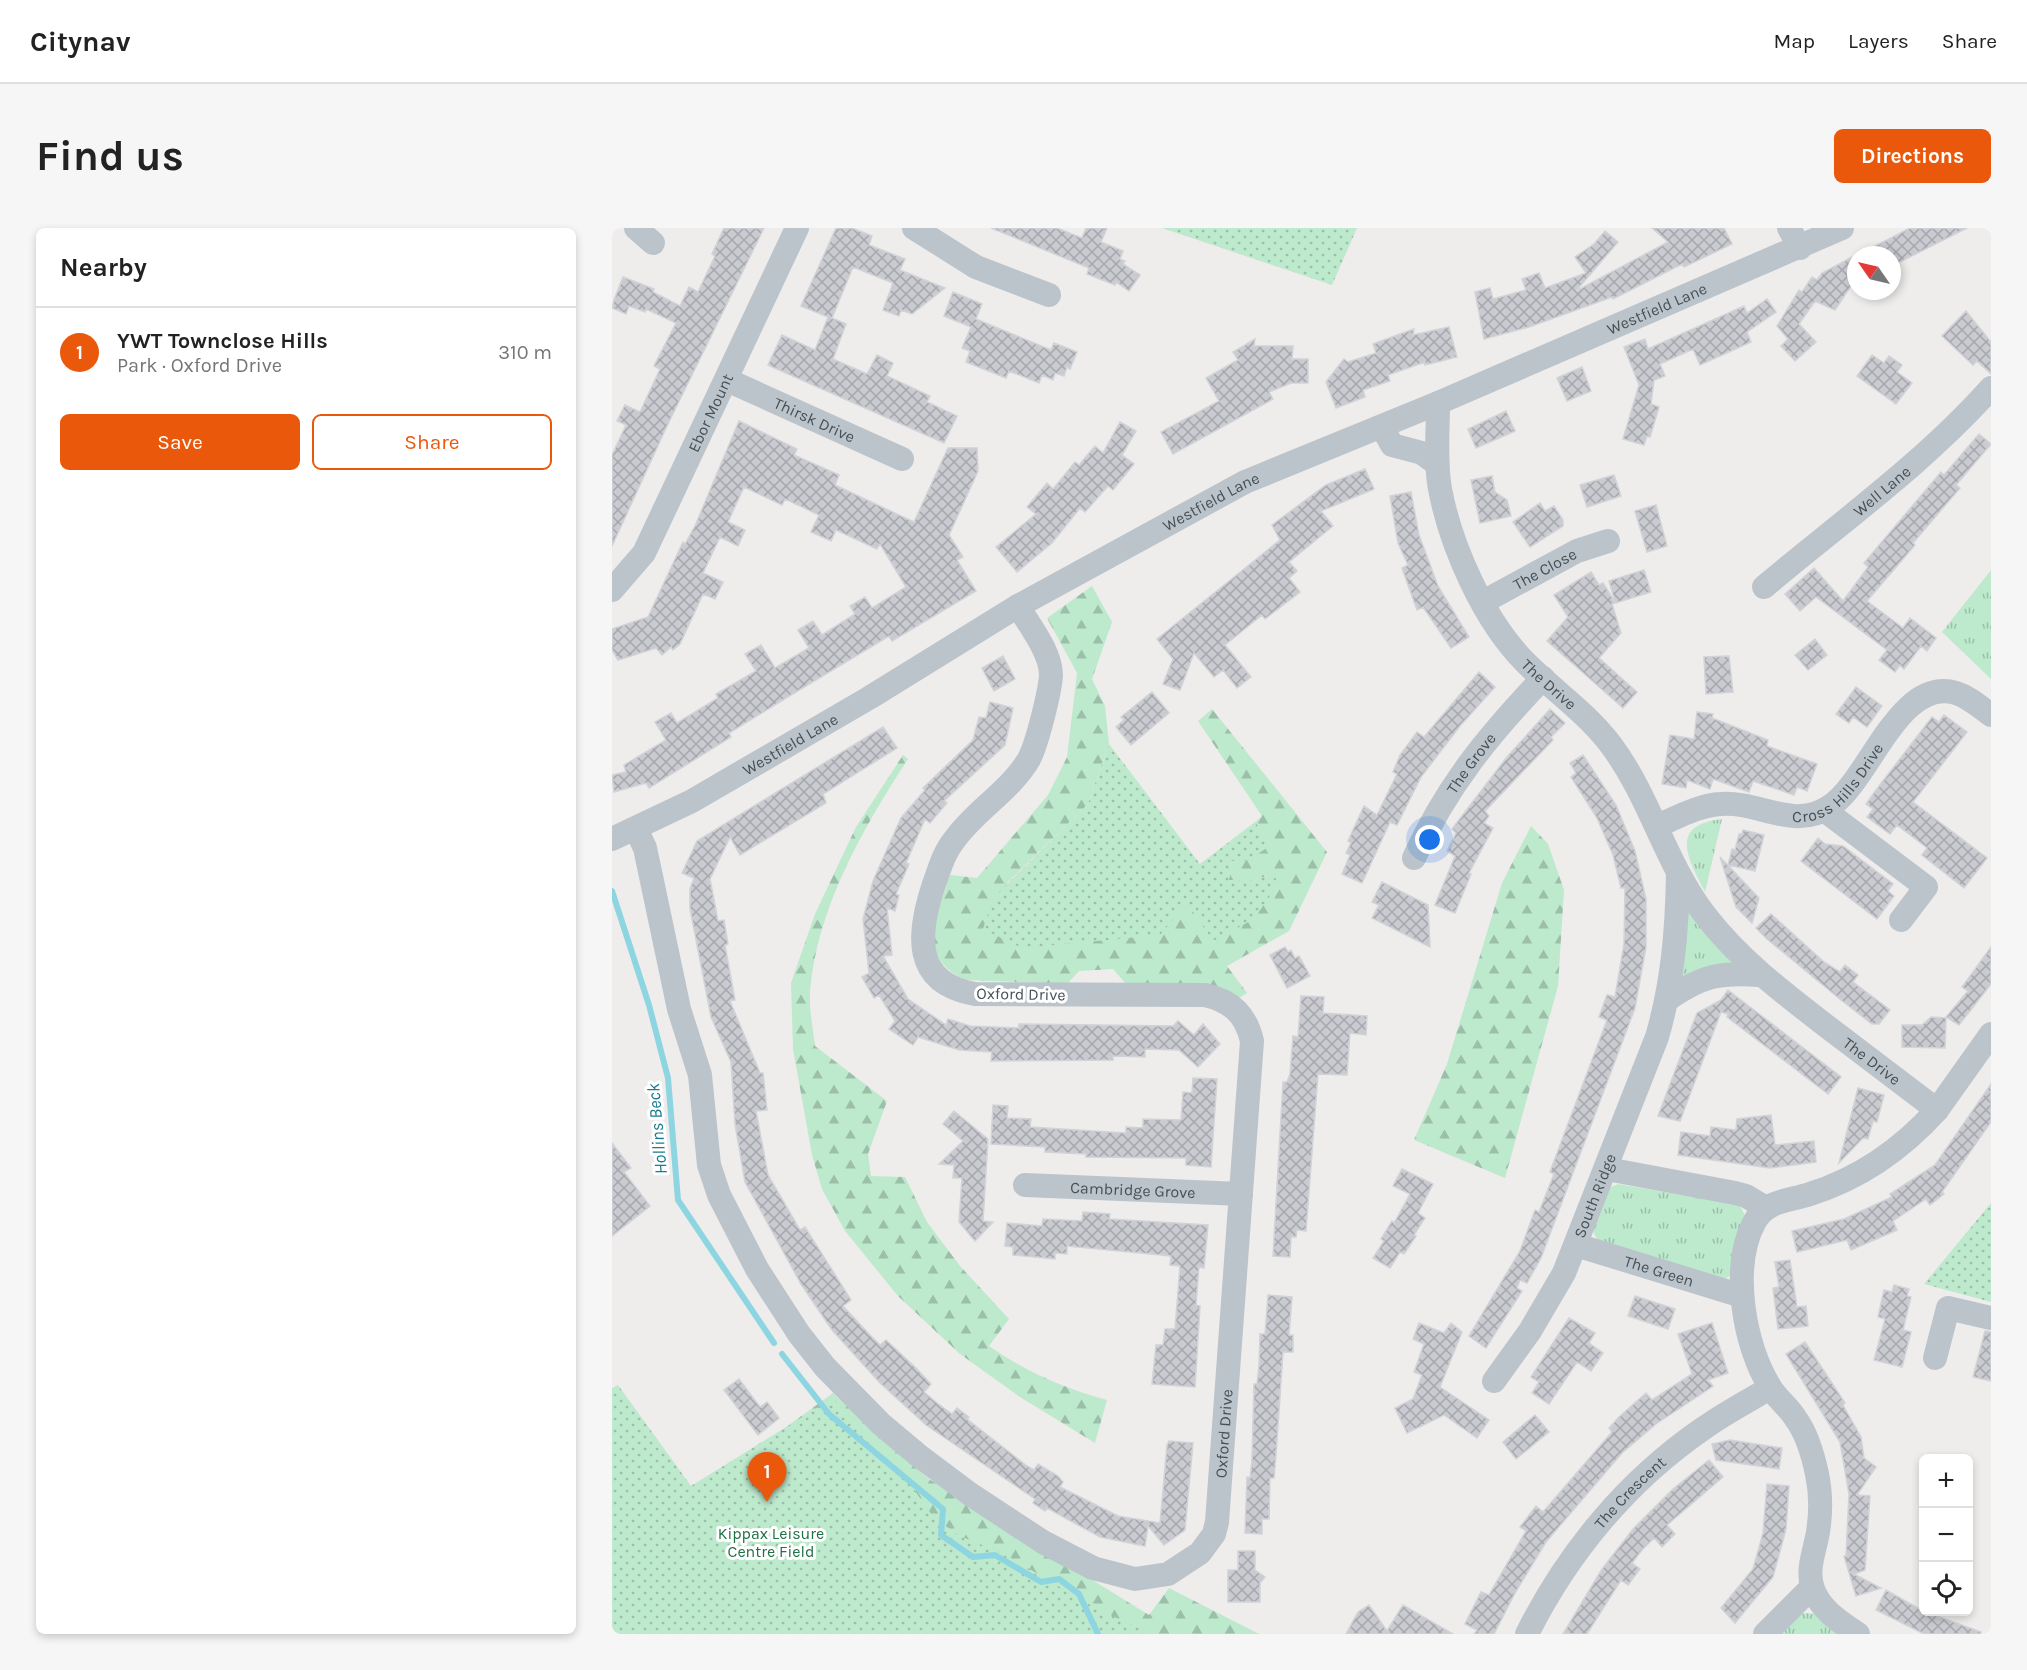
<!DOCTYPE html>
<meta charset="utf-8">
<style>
:root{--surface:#fff;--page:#f6f6f6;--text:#222;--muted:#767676;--line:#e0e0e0;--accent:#ea580c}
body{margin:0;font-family:Karla,sans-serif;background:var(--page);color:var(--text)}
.controls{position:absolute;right:18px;bottom:18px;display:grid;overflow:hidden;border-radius:9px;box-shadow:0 3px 9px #0003}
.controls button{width:54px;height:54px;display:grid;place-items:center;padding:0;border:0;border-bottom:2px solid var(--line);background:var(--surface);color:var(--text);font:30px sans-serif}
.compass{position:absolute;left:1235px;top:18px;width:54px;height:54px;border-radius:50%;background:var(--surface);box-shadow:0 3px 9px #0003;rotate:304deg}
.you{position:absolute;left:818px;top:612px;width:21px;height:21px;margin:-15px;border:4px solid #fff;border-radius:50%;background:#1a73e8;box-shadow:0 0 0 9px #1a73e833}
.badge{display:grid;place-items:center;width:39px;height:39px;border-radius:50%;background:var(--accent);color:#fff;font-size:20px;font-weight:700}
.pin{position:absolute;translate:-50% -50px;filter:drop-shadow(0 2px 3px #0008)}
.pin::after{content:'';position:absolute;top:32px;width:21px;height:18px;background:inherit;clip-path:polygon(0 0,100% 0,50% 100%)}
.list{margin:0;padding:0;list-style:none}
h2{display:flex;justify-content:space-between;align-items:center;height:78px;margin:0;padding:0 24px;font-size:26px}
h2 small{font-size:20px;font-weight:400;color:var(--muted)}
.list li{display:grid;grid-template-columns:39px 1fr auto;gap:18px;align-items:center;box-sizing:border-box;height:90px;padding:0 24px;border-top:2px solid var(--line)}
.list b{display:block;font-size:22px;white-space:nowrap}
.list p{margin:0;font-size:20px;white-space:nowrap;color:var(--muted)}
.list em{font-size:20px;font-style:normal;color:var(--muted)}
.actions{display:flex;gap:12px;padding:18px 24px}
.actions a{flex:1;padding:14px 0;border:2px solid var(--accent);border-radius:9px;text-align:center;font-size:21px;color:var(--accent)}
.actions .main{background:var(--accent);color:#fff}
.icon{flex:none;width:33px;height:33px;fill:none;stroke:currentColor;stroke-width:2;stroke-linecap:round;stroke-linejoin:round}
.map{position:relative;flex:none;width:1379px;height:1406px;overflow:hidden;border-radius:9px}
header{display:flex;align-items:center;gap:36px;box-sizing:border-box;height:84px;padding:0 30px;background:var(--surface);border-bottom:2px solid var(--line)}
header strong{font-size:28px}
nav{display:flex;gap:33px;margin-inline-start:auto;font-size:21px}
.intro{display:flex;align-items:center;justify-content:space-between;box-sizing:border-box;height:144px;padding:0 36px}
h1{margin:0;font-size:42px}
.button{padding:15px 27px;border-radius:9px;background:var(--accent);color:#fff;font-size:21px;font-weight:700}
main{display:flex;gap:36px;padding:0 36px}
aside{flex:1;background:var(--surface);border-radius:9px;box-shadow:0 3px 9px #0003}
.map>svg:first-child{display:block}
</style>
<header>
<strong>Citynav</strong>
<nav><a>Map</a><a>Layers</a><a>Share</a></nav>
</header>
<div class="intro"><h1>Find us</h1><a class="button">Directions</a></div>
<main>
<aside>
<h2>Nearby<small></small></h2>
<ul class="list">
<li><span class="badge">1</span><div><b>YWT Townclose Hills</b><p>Park · Oxford Drive</p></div><em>310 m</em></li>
</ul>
<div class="actions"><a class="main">Save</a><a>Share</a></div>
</aside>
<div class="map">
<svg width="1379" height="1406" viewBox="0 0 1379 1406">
<defs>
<pattern id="grass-tufts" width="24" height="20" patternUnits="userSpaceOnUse" patternTransform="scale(1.5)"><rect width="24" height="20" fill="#bde9cc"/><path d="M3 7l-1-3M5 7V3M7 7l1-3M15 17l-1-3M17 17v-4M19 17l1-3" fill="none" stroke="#9bbfa8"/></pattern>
<pattern id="forest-firs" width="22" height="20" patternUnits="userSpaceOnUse" patternTransform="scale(1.5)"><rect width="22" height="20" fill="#bde9cc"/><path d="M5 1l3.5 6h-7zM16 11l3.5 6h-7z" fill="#9bbfa8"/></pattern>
<pattern id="park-dots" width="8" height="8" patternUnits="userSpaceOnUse" patternTransform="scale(1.5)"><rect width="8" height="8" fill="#bde9cc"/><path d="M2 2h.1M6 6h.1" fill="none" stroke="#9bbfa8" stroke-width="1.8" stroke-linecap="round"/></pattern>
<pattern id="building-cross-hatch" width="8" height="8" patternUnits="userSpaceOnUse" patternTransform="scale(1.5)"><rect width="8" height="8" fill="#cacbd0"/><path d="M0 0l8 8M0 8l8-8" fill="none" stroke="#a6a7ac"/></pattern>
</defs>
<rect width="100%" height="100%" fill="#efecec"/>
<path fill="url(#grass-tufts)" d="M1379,342V451L1330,404Z
M1110,591L1093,664C1076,631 1056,597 1110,591Z
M1075,682L1121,734L1073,753L1069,748Z
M1006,956L1128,977L1133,988L1119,1047L1110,1053L986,1013L981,1003L997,960Z
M1192,1385L1203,1386L1231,1406H1164L1187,1386Z"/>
<path fill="url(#forest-firs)" d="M480,358L500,394L480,451L493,478L497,516L476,576L395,655L575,675L661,647L639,652H617L619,633L659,617L643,594L650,588L586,493L600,481L715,624L677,703L615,738L635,765L627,770L514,756L501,741L467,743L455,756L353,752C303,728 325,687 338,647L365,650L436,567L455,529L465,445L435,390Z
M291,527L296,531C251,600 205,680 198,763C197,781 201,801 203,818L275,873L256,926L259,948L293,949L315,994L348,1038L397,1091L377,1118C415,1144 451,1160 495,1172L483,1215L408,1169L348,1126L286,1068L233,1003L210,961L200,927L181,821L179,755L203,686L244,599Z
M919,598L936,616L952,662L946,758L893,950L802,912L835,836L890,655Z
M221,1165L266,1208L317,1251L537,1387L557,1360L647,1406H423L166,1205Z"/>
<path fill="url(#park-dots)" d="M550,0H745L720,57Z
M497,516L588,636L643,594L659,617L637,632L619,633L617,652H639L661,647L667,655L642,691L601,713L575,675L548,707L410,720L371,701L379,676L386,665L476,576Z
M1379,975V1074L1312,1056Z
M6,1157L79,1258L221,1170L290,1244L322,1290L348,1308L392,1326L485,1381L540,1406H0V1160Z"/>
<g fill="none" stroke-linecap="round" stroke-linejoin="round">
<path stroke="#8ed5e2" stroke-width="6" d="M0,663L37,777L56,850L66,972L162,1115
M170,1126L217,1186L331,1281L329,1307L361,1329L383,1327L429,1354L447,1351L467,1366L486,1406"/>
</g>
<path fill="url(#building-cross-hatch)" stroke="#d0d3d7" stroke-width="1.5" d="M112,0H152L55,198L0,318V227L14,197L5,193L13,177L28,184L48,141L42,138L64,95L34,81L33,84L17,78L14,86L0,80L2,72L11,49L42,61L41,64L68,78L77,59L86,64L103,28L100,26Z
M224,0H240L260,8L257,17L293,31L288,42L333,60L300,86L289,82L287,88L271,82L281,55L241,39L220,90L234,96L221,131L255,146L265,127L281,135L275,148L318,168L315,174L345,188L332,215L156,137L170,107L203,122L216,89L189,78Z
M379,0H445L470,10L474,0H495L489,14L511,23L508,31L513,33L511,36L528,47L517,63L504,54L503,57L475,46L477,40Z
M1040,0H1112L1120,16L1072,39L1070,36L1001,71L1000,69L917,99L872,111L863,64L878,60L881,71L914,62L910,51L927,45L933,60L974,45L963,29L982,16L993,3L1006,14L964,63L1056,14Z
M1298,0H1355L1280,38V27H1246Z
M1244,27V59L1239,58L1223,82L1203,73L1187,96L1204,114L1183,133L1169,118L1176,111L1165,98L1187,62L1190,64L1200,49L1205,52L1210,45Z
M341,64L370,76L364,91L439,122L442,115L465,124L458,141L455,139L452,148L443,145L441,152L430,147L427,155L397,143L394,150L354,134L358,123L350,120L359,99L332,88Z
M1155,71L1164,84L1135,104L1139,114L1088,137L1081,121L1048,136L1053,148L1042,152L1039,176L1047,179L1038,209L1035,208L1032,217L1011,211L1027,157L1012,119L1033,111L1036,121L1132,78L1135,85Z
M1354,83L1379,114V146L1365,133L1361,137L1330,108Z
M837,99L845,129L813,137V134L776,147L778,153L751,162L753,169L724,180L714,154L732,131L736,134L764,125L761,116L802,101L801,107Z
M643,111L642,118H681L680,131H696V155H679L657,164L661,171L561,226L549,204L607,173L594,150L626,132L621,124Z
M1260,127L1272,135L1277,128L1290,137L1285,144L1300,155L1284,176L1245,148Z
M970,139L979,163L955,173L945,150Z
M894,183L903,203L864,220L856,201Z
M127,193L185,221L182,227L227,247L223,257L302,294L336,220H365L366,243L337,307L351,329L345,332L364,363L280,413L277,408L179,467L117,505L119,509L37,560L34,555L2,564L0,547L14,544L12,537L54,512L43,494L59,485L65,495L106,470L104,466L144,443L133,426L149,417L163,440L197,420L186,402L201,393L210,407L243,386L238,378L253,369L260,380L294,359L268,316L265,321L224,302L219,313L199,304L207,287L173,271L170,277L132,259L116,294L133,302L126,318L108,309L91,345L111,354L103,371L91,366L68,416L61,422L59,419L50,427L44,420L6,432L0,422V401L36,389L71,314L73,316L83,298Z
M508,194L524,203L510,227L522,236L501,262L496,258L473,284L468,280L440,315L405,344L384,319L424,286L415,279L435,255L441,261L463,234L467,237L483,218L491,225Z
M1367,206L1379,216L1344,257L1348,260L1301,315L1303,317L1255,373L1291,400L1298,390L1324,410L1315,423L1309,418L1292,441L1288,437L1283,444L1267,432L1275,422L1204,369L1188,383L1173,366L1202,340L1231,373L1256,339L1252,335L1329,244L1332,247Z
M753,241L762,261L709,283L721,298L677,334L685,343L677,350L688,364L653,391L650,387L613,417L639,449L625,460L611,442L602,449L582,425L568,462L551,456L561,431L545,411L668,312L660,297L714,257Z
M1002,247L1009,268L975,279L968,257Z
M880,248L883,264L895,272L899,288L868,295L859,252Z
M799,264L807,307L826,358L857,409L839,420L811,379L805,382L790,340L796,337L786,315L778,268Z
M928,275L933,283L942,278L951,292V298L918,319L901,294Z
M1044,277L1055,318L1035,324L1023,283Z
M1032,342L1039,364L1000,376L1009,405L987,430L1025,464L1011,480L935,413L956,389L942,367L979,344L987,357L991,355L1003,374L997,353Z
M1203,411L1215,427L1196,442L1183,427Z
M391,428L403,451L382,463L370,440Z
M1117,428L1121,464L1094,466L1092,429Z
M867,444L883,459L848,498L809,549L785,597L778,594L750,655L730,646L738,627L734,625L739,615L736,613L752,578L765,587L785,546L781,544L788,527L805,504L812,509Z
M1244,459L1270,478L1255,499L1241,489L1237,495L1224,486Z
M540,464L557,485L519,517L504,499L512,492L509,489Z
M378,474L401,480L393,517L332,573L335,575L318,595L313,591L294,635L297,636L284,666L287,667L283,683L275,680L280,727L271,728L296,771L334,797L336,791L358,798L407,800V796L561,798L566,793L582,807L591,796L608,816L586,839L567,822L533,821V829L501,828V832L379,833L380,824L347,822L306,809L301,817L277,801L283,793L267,767L262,770L250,749L257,745L251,691L261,653L289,590L313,562L311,560L361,512L367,489L374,490Z
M938,481L953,495L939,509L941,512L873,583L877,588L872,595L881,600L857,645L859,646L843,685L823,677L843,628L835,623L844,605L840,601L895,529Z
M1085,484L1101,486L1100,490L1156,512L1155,518L1205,536L1195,563L1185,559L1182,567L1141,553L1137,564L1101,551L1098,561L1075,552L1074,560L1050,556L1058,507L1082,511Z
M1332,487L1355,504L1301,574L1375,630L1352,660L1310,627L1315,620L1285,597L1278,606L1255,589L1261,581L1254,576L1264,562L1320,489L1327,494Z
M271,499L285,520L211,566L214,575L128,627L118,609L98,651L106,693L112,692L116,716L113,717L123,772L118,773L148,845H151L155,882L144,883L156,947L188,1002L193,999L239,1072L231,1078L258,1107L268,1117L274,1112L304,1140L319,1156L312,1164L325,1175L340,1186L345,1180L357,1189L355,1191L415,1238L422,1242L426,1236L446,1248L451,1254L448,1259L506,1288L548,1295L555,1217L557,1213L581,1215L573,1302L552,1317L536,1298L533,1318L488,1309L435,1280L433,1283L421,1275L423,1271L314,1197L268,1155L220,1102L189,1056L133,954L123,896L119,834L99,789L78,681V661L82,650L70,645L85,613Z
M971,527L1004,577L1023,623L1034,671V719L1023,780L929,1030L915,1055L908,1052L905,1060L910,1063L874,1120L857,1108L908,1023L923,982L927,984L942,946L938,944L995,792L987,789L995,767L1003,769L1012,716L1013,660H1009L1001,627L985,590L959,549L964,545L958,535Z
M1131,602L1152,607L1143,643L1116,637L1120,621L1123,622L1127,606H1130Z
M1206,610L1213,616L1231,618L1281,656L1276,663L1282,668L1265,691L1189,633Z
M1108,629L1147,670L1140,695L1124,679Z
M770,654L816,677L818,719L760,690L767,677L760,674Z
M1159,686L1212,734L1228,744L1233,737L1246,747L1241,754L1278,782L1267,796H1260L1229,772L1155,711L1144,700Z
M673,719L676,724L679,722L683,730L687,728L698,748L675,760L658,727Z
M1379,719V756L1347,797L1334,789L1356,763L1350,759Z
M1116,762L1229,849L1216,866L1115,789L1116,786L1109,784L1068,893L1046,888L1085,785L1109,772Z
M689,768L712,769L711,785L755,788L754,807L738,805L735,847L706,846L694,1003L685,1002L684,1009H679L678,1029L661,1028L671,854H675L678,846L681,808L686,809Z
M1319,789L1334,790L1333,820L1290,819V797H1310Z
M581,850L605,851L599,939L574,937V930L474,929V926L433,924V919L379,916L381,877L396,878L395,890L419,891L418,899L514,905V899L531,900V891L569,892L571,864L580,865Z
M1379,856V894L1330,964L1332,966L1318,977L1314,971L1281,993L1285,1002L1239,1022L1235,1012L1185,1024L1180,1003L1232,991L1280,969L1278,966L1323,937Z
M1246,860L1272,867L1265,894L1261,893L1256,911L1251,910L1227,935Z
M342,883L376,911L371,993L381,994L363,1013L347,994L350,950H341L342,937L327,936L351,913L331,896Z
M1159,887L1163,917L1202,913L1204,934L1158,940L1066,927L1069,904L1098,908L1099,899L1124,902L1125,891Z
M0,915L19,940L12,944L38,978L0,1008Z
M790,941L821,956L806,985L813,990L802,1007L804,1008L792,1026L788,1024L778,1040L761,1030L772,1013L769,1011L780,993L782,995L798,966L781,958Z
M471,984L498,986L497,991L596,997L592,1040L587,1039L584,1077L588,1078L583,1159L540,1156L544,1117H551L553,1101H563L568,1038L558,1037L559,1028L455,1018V1026L443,1025V1031L401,1027V1019L393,1018L395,995L430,998L431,991L470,993Z
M1178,1032L1185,1079L1194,1078L1196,1098L1166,1101L1161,1060L1167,1059L1163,1034Z
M1282,1057L1297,1061L1295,1068L1299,1069L1291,1102L1299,1104L1290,1139L1262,1132L1273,1091L1266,1089L1272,1062L1280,1064Z
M656,1067L680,1069L677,1107H681V1124H671L664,1227L662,1250H658L657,1291H650V1306L633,1305L635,1249L638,1250L640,1232L642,1156H645L647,1138L648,1106H653Z
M1023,1068L1063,1081L1056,1101L1016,1088Z
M957,1090L983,1105L977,1115L991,1125L979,1143L965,1134L937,1176L920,1165L927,1154L919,1149Z
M807,1095L832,1105L839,1095L850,1104L828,1159L877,1192L865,1210L832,1187L795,1205L783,1180L801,1171L810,1147L802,1144L812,1116L801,1111Z
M1100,1095L1116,1145L1096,1152L1101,1158L1044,1196L1010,1225L934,1314L903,1365L882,1406H862L865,1402L853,1396L869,1364L877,1367L914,1303L908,1299L924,1278L931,1284L1000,1204L997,1200L1007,1189L1034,1165L1040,1172L1080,1146L1066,1106Z
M1373,1103L1379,1104V1153L1361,1149Z
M1193,1114L1233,1175L1231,1177L1249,1209L1252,1230L1264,1239L1245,1267L1258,1268L1253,1342L1242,1346L1269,1360L1244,1368L1232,1328H1234L1237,1266L1228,1214L1174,1126Z
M127,1151L148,1179L155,1174L167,1190L146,1207L112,1162Z
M923,1187L937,1204L904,1231L891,1214Z
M1118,1212L1170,1220L1167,1241L1104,1232L1100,1216Z
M1097,1232L1111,1249L1055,1297L1063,1306L1050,1319L1042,1310L1030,1322L1020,1335L1028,1341L1016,1357L1009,1352L975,1406H951L990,1341L1022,1300L1061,1261Z
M1155,1256L1177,1258L1174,1301L1161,1349L1123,1395L1109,1380L1141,1341L1151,1305Z
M626,1323H643V1342L653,1349L648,1355V1374H616V1342H626Z
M1274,1362L1311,1383L1369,1404L1368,1406H1312L1264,1382Z
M757,1377L775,1403L791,1377L841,1406H734L746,1384Z"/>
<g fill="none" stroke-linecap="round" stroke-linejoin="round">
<g stroke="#bbc4ca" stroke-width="24">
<path d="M24,0L41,15"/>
<path d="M302,0L364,39L437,67"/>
<path d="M1177,0L1188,20"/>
<path id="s1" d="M115,152L290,231"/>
<path id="s2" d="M826,175C826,204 823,233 828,261C839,319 872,393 914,435C942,463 975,485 999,517C1038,569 1053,635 1093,687C1127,731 1169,763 1213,797C1250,825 1288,854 1325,882C1289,922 1249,950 1198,966C1177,973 1155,972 1143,993C1118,1038 1132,1118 1158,1159C1165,1171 1177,1179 1184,1191C1195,1206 1201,1227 1205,1246C1209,1265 1209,1285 1206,1304C1203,1322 1195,1340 1200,1358C1206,1380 1228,1394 1246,1406"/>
<path d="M770,199L780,217L810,225L825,236"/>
<path id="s3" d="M1152,359C1228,295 1312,235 1379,160"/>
<path id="s4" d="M0,362L32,325L185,0"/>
<path id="s5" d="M871,374L965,323L996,313"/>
<path d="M1212,582L1314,659L1289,692"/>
<path id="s6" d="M1045,598C1066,589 1087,577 1109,576C1148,573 1183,604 1220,577C1258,550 1288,448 1344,465C1357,469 1368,479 1379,487"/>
<path id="s7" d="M24,601L33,620L67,781L88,847L97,937L107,967L145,1041L187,1106L213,1139L269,1196L306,1227L358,1266L431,1314L481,1340L523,1351L556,1346L588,1325L602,1306L605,1294L640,813C634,787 620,773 593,767L363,766C299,755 306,704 322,656C328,640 332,624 343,611C364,582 399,562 417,531C425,516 438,464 439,447C439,424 417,397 406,378"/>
<path id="s8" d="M0,611L80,573L257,470L406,378L633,254L826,175L1230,0"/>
<path id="s9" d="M802,630C835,557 877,507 931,450"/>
<path d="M1056,771C1090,748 1107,744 1148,747"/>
<path d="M1325,882L1379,806"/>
<path d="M995,941L1123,965L1134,968L1154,980"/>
<path id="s10" d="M413,957L629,966"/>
<path id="s11" d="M964,1017L1130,1068"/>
<path d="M1323,1130L1336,1080L1379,1090"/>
<path id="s12" d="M882,1153L918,1103L952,1045L1045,809C1061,754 1065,702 1066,645"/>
<path id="s13" d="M915,1406C956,1324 1016,1252 1092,1200C1113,1185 1136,1173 1158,1160"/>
<path d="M1153,1406L1200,1359"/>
</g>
</g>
<g text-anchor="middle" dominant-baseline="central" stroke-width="6" stroke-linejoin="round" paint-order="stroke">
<g font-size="16" fill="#465057" stroke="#fff">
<text stroke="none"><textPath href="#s8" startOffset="1174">Westfield Lane</textPath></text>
<text stroke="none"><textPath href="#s4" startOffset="204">Ebor Mount</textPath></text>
<text stroke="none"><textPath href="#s1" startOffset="96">Thirsk Drive</textPath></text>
<text stroke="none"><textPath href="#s3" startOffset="152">Well Lane</textPath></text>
<text stroke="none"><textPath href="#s8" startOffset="688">Westfield Lane</textPath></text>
<text stroke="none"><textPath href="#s5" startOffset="70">The Close</textPath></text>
<text stroke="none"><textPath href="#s2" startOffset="314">The Drive</textPath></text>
<text stroke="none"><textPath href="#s8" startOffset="202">Westfield Lane</textPath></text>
<text stroke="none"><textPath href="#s9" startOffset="111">The Grove</textPath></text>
<text stroke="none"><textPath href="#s6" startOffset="200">Cross Hills Drive</textPath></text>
<text transform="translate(409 766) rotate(1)">Oxford Drive</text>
<text stroke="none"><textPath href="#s2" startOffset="818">The Drive</textPath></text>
<text stroke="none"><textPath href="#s10" startOffset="108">Cambridge Grove</textPath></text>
<text stroke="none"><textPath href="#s12" startOffset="212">South Ridge</textPath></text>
<text stroke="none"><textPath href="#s11" startOffset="87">The Green</textPath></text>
<text stroke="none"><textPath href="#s7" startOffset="1156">Oxford Drive</textPath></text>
<text stroke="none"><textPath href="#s13" startOffset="176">The Crescent</textPath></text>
</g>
<g font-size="16" fill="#1f7144" stroke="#fff">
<text x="159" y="1305">Kippax Leisure<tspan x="159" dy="18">Centre Field</tspan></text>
</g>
<g font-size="18" font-style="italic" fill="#197d91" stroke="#fff">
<text transform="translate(45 901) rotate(-95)">Hollins Beck</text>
</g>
</g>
</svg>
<div class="controls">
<button>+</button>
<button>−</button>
<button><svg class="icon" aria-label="locate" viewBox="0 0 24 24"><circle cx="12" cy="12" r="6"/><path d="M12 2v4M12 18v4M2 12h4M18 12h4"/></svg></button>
</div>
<svg class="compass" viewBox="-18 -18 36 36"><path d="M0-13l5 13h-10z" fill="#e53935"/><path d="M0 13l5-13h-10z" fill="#767676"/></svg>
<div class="you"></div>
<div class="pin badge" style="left:155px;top:1274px">1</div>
</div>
</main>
